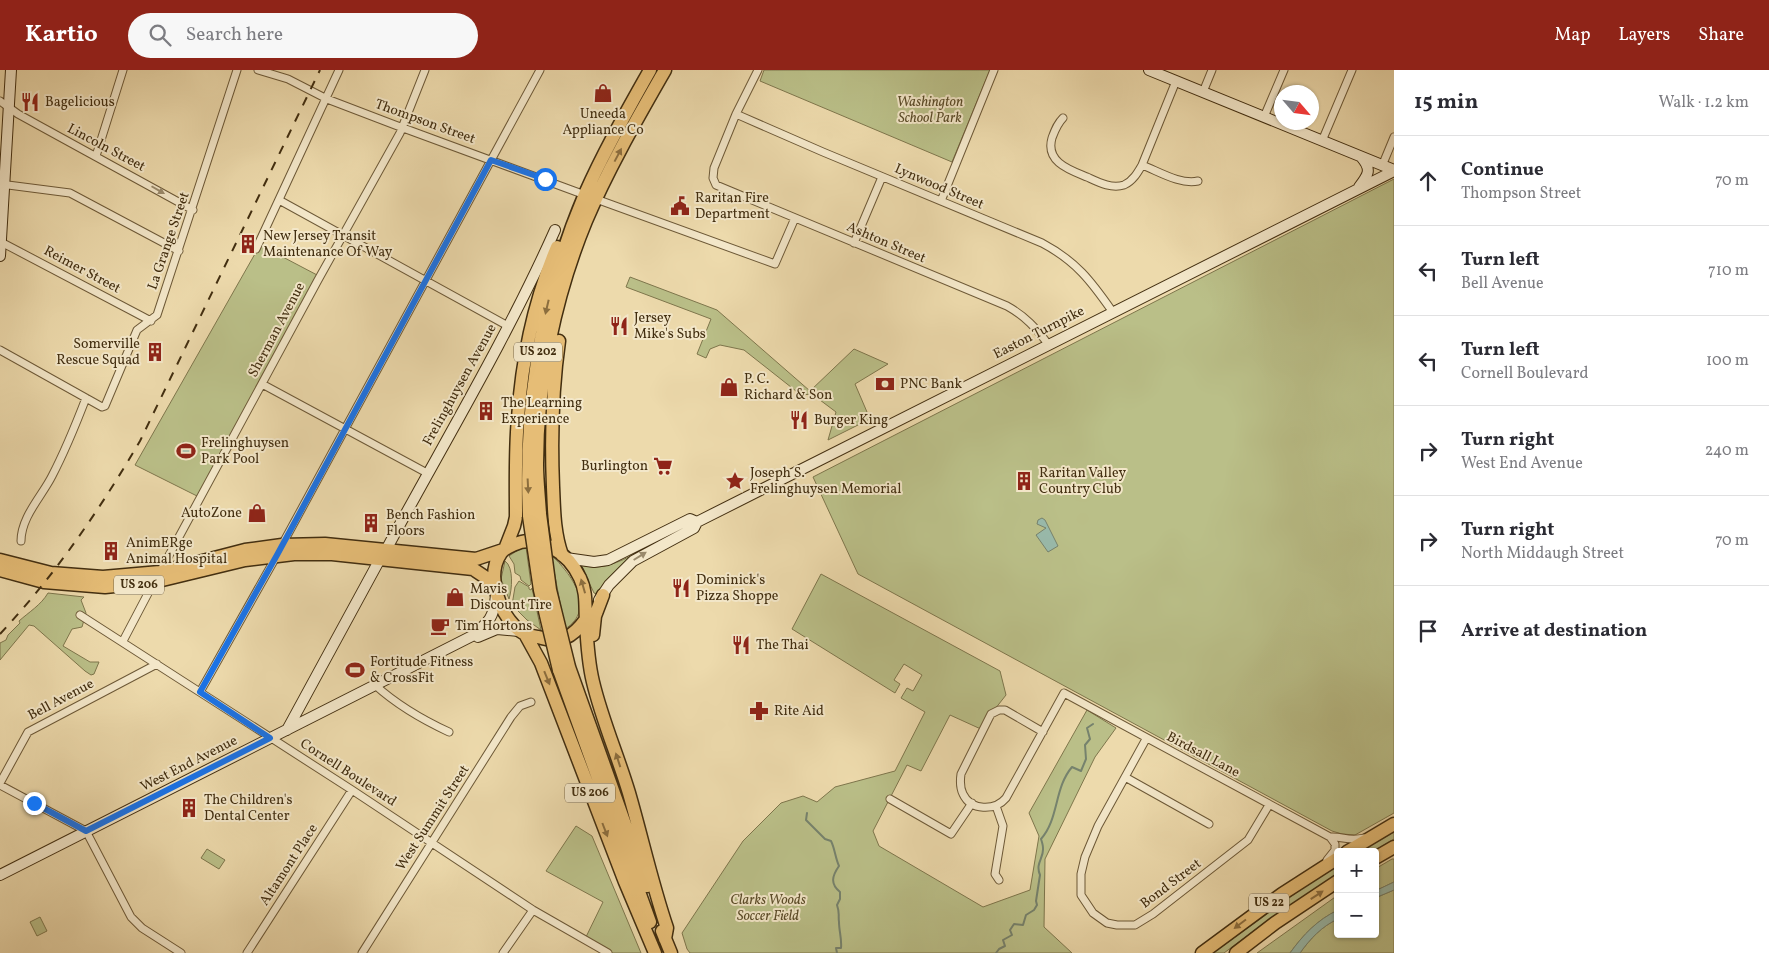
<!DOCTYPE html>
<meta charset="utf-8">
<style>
:root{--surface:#fff;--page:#f7f7f7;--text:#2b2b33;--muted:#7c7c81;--line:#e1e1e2;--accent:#8f2418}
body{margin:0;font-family:Vollkorn,serif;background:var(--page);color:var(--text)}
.controls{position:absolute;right:15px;bottom:15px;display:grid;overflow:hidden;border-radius:5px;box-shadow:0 1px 4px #0004}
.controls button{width:45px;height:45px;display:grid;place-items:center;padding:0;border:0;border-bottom:1px solid var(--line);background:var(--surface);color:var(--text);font:25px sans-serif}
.compass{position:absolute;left:1274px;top:15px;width:45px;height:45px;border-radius:50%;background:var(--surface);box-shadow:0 1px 4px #0004;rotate:118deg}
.stop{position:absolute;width:15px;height:15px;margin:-11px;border:4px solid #1a73e8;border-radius:50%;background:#fff}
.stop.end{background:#1a73e8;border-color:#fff;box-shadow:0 1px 5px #0008}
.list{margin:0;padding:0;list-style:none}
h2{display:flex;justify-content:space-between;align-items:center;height:65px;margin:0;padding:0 20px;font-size:21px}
h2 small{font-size:16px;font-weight:400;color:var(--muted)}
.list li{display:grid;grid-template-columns:32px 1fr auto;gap:15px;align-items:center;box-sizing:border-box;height:90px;padding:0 20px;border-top:1px solid var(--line)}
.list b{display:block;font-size:19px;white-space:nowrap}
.list p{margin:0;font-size:16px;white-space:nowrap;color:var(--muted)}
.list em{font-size:16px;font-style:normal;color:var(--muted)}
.icon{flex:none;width:28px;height:28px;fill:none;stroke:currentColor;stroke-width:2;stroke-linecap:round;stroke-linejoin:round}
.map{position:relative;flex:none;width:1394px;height:883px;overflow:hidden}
header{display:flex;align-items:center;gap:30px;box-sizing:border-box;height:70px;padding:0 25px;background:var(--accent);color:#fff}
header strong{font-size:24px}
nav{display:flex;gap:28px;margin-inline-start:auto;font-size:18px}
.search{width:350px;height:45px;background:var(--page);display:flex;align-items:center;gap:12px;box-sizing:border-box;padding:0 18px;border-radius:28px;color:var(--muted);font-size:19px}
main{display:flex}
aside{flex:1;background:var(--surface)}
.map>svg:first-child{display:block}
</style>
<header>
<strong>Kartio</strong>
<div class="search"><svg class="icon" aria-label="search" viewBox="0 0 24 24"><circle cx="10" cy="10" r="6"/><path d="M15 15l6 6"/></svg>Search here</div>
<nav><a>Map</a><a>Layers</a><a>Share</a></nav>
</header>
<main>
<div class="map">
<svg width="1394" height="883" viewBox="0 0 1394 883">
<rect width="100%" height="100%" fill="#eddaac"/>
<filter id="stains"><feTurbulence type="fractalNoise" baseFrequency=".004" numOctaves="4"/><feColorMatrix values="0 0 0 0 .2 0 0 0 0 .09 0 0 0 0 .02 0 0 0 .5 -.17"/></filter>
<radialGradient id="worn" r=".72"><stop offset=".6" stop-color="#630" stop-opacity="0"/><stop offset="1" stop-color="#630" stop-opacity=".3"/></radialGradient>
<path fill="#babf88" stroke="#7e764c" d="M764,0H990L952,92L760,11Z
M1394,109V743L1355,765L1342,764L1332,761L858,504L813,407Z
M260,175L319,206L199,427L135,395Z
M630,207L717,240L810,321L854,279L888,294L855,314L870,349L828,370L836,342L812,324L801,325L744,280L720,275L710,279L706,288L697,284L711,249L626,217Z
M526,477L531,514L529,516L521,510L520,506L515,503L514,494L509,486L518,480Z
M637,483L638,484L615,503L597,524L594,523L581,495C603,501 618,492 637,483Z
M551,485C571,503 597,539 565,559Z
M505,491C514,497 512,520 509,529L501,509Z
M821,504L1000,601L1006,625L995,639L983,660L950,645L921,701L907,695L873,761L879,776L983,837L1030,820L1039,766L1029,743L1087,640L1116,658L1095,687L1045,789L1044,857L1072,883H690L687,879L682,863L743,771L781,733L803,726L817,732L835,717L895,701L925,642L901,628L907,618L913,621L922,605L904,594L894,610L900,614L895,623L792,559Z
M519,511L529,517V519L531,520L532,518L541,560L527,550L512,535L515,517Z
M48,523L84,527L81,530L86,543L82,557L72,559L63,576L90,592H99L94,604L91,605L85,601L34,556L29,555L0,590V573L6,570L8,565L20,553L19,551C29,542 41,535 48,523Z
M576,756L592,766L641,883H609L585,869L603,832L546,801Z
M1394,762V769L1372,782H1360Z
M207,779L225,790L219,799L201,788Z
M1392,789H1394V812L1375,821V799Z
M1338,796V803L1271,848L1224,883H1213L1300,820Z
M1394,820V883H1300C1310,869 1322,856 1338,849V864H1375V828Z
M1338,825V840C1317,850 1303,865 1290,883H1257Z
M40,847L47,861L37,866L30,852Z"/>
<path fill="#99baab" stroke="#76826d" d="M183,372L194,378L189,389L177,383Z
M1042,448L1045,450L1058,476L1048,482L1036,465L1046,458L1037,454L1038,450Z
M1394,812V820L1375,828V821Z
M1338,840V849C1322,856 1310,869 1300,883H1290C1303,865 1317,850 1338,840Z"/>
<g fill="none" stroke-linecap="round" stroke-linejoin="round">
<path stroke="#76826d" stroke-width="2" d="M807,743L806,750L825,769L831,771C835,779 835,787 839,796C832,806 830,814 840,822V829L837,835C840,844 838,844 839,852C839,861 842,869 841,878H836L837,883
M996,883L999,879L1005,876L1003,870L1012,865L1010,860L1014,854L1023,855L1026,845L1034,840L1037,835L1036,831L1040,805C1035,793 1044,788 1043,778C1043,775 1042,772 1041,769C1059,749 1054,718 1072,697L1081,701L1086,689L1085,675L1090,669L1087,658L1093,654"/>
<g stroke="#6d5937" stroke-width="9">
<path id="street" d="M258,0L288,9L327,29L395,55L585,125
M758,0L736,44L714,98L713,108L716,115L1007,236C1025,246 1036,258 1048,274
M1203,22L1212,0
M0,31L18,44L193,140
M736,44L823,82L1042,173C1076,191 1091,211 1112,241
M1264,47L1284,0
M1063,48C1057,54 1055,60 1052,68C1045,92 1070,100 1087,107C1098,112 1111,119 1124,115C1133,111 1138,102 1142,95L1176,11
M1322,71L1352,0
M96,86L123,0
M1142,95C1158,101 1180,115 1198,111
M1382,96L1394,67
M0,114L70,123L179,181
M596,129L775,194L795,148
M279,130L508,256
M941,131L994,0
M1,172L151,251
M854,173L882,107
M256,179L339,0
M0,280L102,337L105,336L137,260L157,245L237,0
M262,314L427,403
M21,471C21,447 42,426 52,406C65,381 76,354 86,328
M282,475L540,0
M160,502L318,210L400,63L425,0
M80,545L352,720L533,840L608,883
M123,571L154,512
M375,615C396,634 423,650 449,662
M200,622L276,487
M1043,662L1005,640H999L991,644L961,704C960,711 960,718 963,724C971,741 995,741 1006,728L1064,623L1330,767C1343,766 1348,772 1364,768
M1146,669L1098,756L1085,787L1081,804V825L1093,843L1107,853L1117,855H1135L1153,844L1248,770L1269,735
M1125,707L1209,754
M0,713L28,662L157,594
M0,715L86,761L131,847L142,858L181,883
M890,729L951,764L972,733
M996,736L1003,756L995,804L999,810
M1327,790L1335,780V774L1330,767
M247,883L352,720
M362,883L511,647L520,636L531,632
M503,883L533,840"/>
</g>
<g stroke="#422e10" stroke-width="12">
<path id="secondary" d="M1149,0L1394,100
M1359,117C1368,105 1372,100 1362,88
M0,186L11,0
M386,480C443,374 506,270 555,160
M566,488L594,492L608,490L690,449L697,452
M599,530L609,515L633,491L694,458L697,452L1394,101
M478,567L497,559L519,561
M287,660L380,489
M0,805L472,566C489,552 494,548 496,525"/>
</g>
<g stroke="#422e10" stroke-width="15">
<path id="highway" d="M559,271C552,320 551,368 553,417C554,439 554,463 562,485
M540,444C539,427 537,411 537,394C537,312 555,226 586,151C608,99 637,49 665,0
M529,446C524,334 541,227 585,124C604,81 627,41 650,0
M505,479L514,456L516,447C516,414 515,381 518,348C522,289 534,231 557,177
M0,490L51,503L103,507L160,502L245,480L282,475L325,474L476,489L503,480
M0,500L44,512L105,517L154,512L245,490L294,484H332L473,499L485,507L495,520
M586,549C572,568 561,574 538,567C532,566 525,565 520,561C500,545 485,506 501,483C504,479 508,477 513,475C539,462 569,484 580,508C587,522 585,537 586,552C587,572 588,592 593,612C602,650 618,686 629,723C642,768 652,814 667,858L665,869
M525,564L541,593L625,812L655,883
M593,565L595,546L603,525
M569,597L647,816
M559,600L650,852
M1347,782L1394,754
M1375,788L1394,777
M662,861L671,883
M1202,883L1282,824L1338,788
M1236,883L1275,853L1338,811"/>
</g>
<use href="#street" stroke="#f3e7c9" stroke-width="7"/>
<use href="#secondary" stroke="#f3e7c9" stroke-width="10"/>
<use href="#highway" stroke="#e6bd76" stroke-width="12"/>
<path stroke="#422e10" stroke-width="2" stroke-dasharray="9 9" stroke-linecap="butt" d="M0,564C55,505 99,441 140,371L320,0"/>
<g stroke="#422e10" stroke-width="15" stroke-linecap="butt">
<path id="highway-bridge" d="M540,444L550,520L569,597
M529,446L540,520L559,600"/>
</g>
<use href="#highway-bridge" stroke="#e6bd76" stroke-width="12"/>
</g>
<defs><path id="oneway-solid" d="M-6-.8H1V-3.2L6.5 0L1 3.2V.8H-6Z" transform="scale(1.25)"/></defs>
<g fill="#8c6e3e">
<use href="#oneway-solid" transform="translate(618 85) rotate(-62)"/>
<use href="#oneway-solid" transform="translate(547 237) rotate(103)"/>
<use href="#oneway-solid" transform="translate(528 416) rotate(87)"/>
<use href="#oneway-solid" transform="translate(583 516) rotate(-106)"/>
<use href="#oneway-solid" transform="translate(547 608) rotate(68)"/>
<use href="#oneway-solid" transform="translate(618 690) rotate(-108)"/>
<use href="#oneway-solid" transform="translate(605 760) rotate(69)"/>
<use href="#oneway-solid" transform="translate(1317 825) rotate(-33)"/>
<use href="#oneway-solid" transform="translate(1240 854) rotate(143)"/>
</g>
<g fill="#9a8a6c">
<use href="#oneway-solid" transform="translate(158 120) rotate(30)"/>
<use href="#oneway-solid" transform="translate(640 486) rotate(-32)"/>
</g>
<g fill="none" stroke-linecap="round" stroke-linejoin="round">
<path stroke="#1a73e8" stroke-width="6" d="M34,733L86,761L270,668L200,622L277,485L491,90L545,109"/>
</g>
<defs>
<g id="shop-bare" transform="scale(1.5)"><path d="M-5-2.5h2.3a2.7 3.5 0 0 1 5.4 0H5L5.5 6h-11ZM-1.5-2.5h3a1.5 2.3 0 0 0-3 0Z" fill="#8f2418" stroke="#f3e7c9" stroke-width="2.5" paint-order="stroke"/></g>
<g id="restaurant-bare" transform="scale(1.5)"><path d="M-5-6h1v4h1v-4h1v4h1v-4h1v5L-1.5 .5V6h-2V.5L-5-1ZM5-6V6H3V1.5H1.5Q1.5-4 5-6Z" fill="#8f2418" stroke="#f3e7c9" stroke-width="2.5" paint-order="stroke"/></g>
<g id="civic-bare" transform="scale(1.5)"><path d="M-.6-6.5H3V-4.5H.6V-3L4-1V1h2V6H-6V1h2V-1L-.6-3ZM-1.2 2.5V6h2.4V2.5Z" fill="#8f2418" stroke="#f3e7c9" stroke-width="2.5" paint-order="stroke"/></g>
<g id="building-bare" transform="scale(1.5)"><path d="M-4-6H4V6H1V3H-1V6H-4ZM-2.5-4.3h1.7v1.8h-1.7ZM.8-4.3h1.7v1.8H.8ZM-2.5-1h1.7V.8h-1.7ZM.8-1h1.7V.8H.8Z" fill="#8f2418" stroke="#f3e7c9" stroke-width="2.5" paint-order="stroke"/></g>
<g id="bank-bare" transform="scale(1.5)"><path d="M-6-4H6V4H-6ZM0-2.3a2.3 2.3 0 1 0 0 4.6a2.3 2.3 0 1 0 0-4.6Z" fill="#8f2418" stroke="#f3e7c9" stroke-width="2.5" paint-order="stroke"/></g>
<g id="stadium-bare" transform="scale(1.5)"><path d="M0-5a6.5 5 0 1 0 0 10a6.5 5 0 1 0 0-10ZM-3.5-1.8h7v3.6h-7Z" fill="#8f2418" stroke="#f3e7c9" stroke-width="2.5" paint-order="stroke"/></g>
<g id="supermarket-bare" transform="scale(1.5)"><path d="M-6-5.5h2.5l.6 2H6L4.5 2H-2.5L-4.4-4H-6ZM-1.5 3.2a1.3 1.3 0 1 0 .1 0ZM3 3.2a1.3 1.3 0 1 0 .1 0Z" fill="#8f2418" stroke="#f3e7c9" stroke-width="2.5" paint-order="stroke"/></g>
<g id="sight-bare" transform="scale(1.5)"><path d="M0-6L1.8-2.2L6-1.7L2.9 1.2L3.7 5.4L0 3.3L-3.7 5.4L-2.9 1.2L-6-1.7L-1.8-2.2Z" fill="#8f2418" stroke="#f3e7c9" stroke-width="2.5" paint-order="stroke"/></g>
<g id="cafe-bare" transform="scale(1.5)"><path d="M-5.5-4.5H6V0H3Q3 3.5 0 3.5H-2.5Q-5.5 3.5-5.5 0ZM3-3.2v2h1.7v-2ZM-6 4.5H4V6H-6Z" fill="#8f2418" stroke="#f3e7c9" stroke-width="2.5" paint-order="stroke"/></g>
<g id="pharmacy-bare" transform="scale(1.5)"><path d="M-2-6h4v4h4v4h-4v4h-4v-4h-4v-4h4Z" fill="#8f2418" stroke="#f3e7c9" stroke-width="2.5" paint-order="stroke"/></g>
</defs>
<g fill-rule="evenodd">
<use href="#shop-bare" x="603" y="23"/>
<use href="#restaurant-bare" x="30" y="32"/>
<use href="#civic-bare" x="680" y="136"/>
<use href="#building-bare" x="248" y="174"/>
<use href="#restaurant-bare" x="619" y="256"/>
<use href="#building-bare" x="155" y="282"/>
<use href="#bank-bare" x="885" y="314"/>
<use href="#shop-bare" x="729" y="317"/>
<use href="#building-bare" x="486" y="341"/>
<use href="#restaurant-bare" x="799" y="350"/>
<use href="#stadium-bare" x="186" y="381"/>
<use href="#supermarket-bare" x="663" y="396"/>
<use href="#sight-bare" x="735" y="411"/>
<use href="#building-bare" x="1024" y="411"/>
<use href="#shop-bare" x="257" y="443"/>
<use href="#building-bare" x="371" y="453"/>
<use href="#building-bare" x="111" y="481"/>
<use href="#restaurant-bare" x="681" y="518"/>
<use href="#shop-bare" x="455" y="527"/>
<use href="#cafe-bare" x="440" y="556"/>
<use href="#restaurant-bare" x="741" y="575"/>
<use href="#stadium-bare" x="355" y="600"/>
<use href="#pharmacy-bare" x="759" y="641"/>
<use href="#building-bare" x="189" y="738"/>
</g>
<g text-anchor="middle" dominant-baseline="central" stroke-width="4" stroke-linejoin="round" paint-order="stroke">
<g fill="#f3e7c9" stroke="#776648" stroke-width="1">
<rect x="514" y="272.5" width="48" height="19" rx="4"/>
<rect x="114" y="505.5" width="50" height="19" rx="4"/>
<rect x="565" y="713.5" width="50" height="19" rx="4"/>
<rect x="1249" y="823.5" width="40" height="19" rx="4"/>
</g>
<g font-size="12" font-weight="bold" fill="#422e10">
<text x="538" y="282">US 202</text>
<text x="139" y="515">US 206</text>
<text x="590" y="723">US 206</text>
<text x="1269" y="833">US 22</text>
</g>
<g font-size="14" fill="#422e10" stroke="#f3e7c9" text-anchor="start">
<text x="45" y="32">Bagelicious</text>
<text x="603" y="44" text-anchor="middle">Uneeda<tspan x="603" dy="16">Appliance Co</tspan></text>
<text x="695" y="128">Raritan Fire<tspan x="695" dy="16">Department</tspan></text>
<text x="263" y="166">New Jersey Transit<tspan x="263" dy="16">Maintenance Of Way</tspan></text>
<text x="634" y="248">Jersey<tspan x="634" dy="16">Mike's Subs</tspan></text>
<text x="140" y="274" text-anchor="end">Somerville<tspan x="140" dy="16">Rescue Squad</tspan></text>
<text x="744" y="309">P. C.<tspan x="744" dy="16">Richard &amp; Son</tspan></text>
<text x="900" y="314">PNC Bank</text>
<text x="501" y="333">The Learning<tspan x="501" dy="16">Experience</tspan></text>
<text x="814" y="350">Burger King</text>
<text x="201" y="373">Frelinghuysen<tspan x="201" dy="16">Park Pool</tspan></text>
<text x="648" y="396" text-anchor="end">Burlington</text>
<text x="750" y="403">Joseph S.<tspan x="750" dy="16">Frelinghuysen Memorial</tspan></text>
<text x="1039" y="403">Raritan Valley<tspan x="1039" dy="16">Country Club</tspan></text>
<text x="242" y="443" text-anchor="end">AutoZone</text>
<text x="386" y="445">Bench Fashion<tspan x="386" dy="16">Floors</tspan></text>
<text x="126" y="473">AnimERge<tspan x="126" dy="16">Animal Hospital</tspan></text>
<text x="696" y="510">Dominick's<tspan x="696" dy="16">Pizza Shoppe</tspan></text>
<text x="470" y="519">Mavis<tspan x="470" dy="16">Discount Tire</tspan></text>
<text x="455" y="556">Tim Hortons</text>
<text x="756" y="575">The Thai</text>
<text x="370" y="592">Fortitude Fitness<tspan x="370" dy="16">&amp; CrossFit</tspan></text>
<text x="774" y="641">Rite Aid</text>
<text x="204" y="730">The Children's<tspan x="204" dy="16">Dental Center</tspan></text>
</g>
<g font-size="14" font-style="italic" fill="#5a4b28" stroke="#f3e7c9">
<text x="930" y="32">Washington<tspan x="930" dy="16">School Park</tspan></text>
<text x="768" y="830">Clarks Woods<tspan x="768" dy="16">Soccer Field</tspan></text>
</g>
<g font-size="14" fill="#422e10" stroke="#f3e7c9">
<text transform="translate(425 52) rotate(20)">Thompson Street</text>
<text transform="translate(106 78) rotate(28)">Lincoln Street</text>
<text transform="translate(939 117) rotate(23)">Lynwood Street</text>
<text transform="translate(169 171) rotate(-71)">La Grange Street</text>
<text transform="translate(886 173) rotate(23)">Ashton Street</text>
<text transform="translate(82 200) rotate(28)">Reimer Street</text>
<text transform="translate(277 260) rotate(-62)">Sherman Avenue</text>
<text transform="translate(1039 263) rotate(-27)">Easton Turnpike</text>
<text transform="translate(460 315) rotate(-61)">Frelinghuysen Avenue</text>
<text transform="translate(61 630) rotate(-28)">Bell Avenue</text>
<text transform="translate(1203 685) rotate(28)">Birdsall Lane</text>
<text transform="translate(189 694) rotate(-27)">West End Avenue</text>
<text transform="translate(348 703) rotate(33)">Cornell Boulevard</text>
<text transform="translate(433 748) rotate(-57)">West Summit Street</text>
<text transform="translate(289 795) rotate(-57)">Altamont Place</text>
<text transform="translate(1171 814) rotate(-37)">Bond Street</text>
</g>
</g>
<rect width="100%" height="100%" filter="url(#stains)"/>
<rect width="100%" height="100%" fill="url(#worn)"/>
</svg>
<div class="controls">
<button>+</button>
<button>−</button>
</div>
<svg class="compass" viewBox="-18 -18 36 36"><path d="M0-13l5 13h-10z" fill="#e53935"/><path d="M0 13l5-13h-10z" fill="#7c7c81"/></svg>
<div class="stop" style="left:545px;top:109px"></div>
<div class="stop end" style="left:34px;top:733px"></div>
</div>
<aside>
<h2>15 min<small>Walk · 1.2 km</small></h2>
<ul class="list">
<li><svg class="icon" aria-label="ahead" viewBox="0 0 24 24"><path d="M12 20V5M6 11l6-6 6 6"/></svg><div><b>Continue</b><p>Thompson Street</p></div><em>70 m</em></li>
<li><svg class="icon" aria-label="left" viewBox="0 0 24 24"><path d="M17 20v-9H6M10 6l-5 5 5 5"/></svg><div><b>Turn left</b><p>Bell Avenue</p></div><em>710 m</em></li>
<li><svg class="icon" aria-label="left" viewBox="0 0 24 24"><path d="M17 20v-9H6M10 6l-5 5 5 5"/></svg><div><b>Turn left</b><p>Cornell Boulevard</p></div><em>100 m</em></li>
<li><svg class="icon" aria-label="right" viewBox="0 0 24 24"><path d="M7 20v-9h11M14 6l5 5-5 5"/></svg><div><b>Turn right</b><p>West End Avenue</p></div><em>240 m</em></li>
<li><svg class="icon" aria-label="right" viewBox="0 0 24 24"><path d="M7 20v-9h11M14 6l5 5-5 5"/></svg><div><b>Turn right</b><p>North Middaugh Street</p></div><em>70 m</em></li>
<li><svg class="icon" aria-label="arrive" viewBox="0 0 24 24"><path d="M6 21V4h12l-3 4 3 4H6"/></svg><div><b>Arrive at destination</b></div></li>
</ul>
</aside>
</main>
